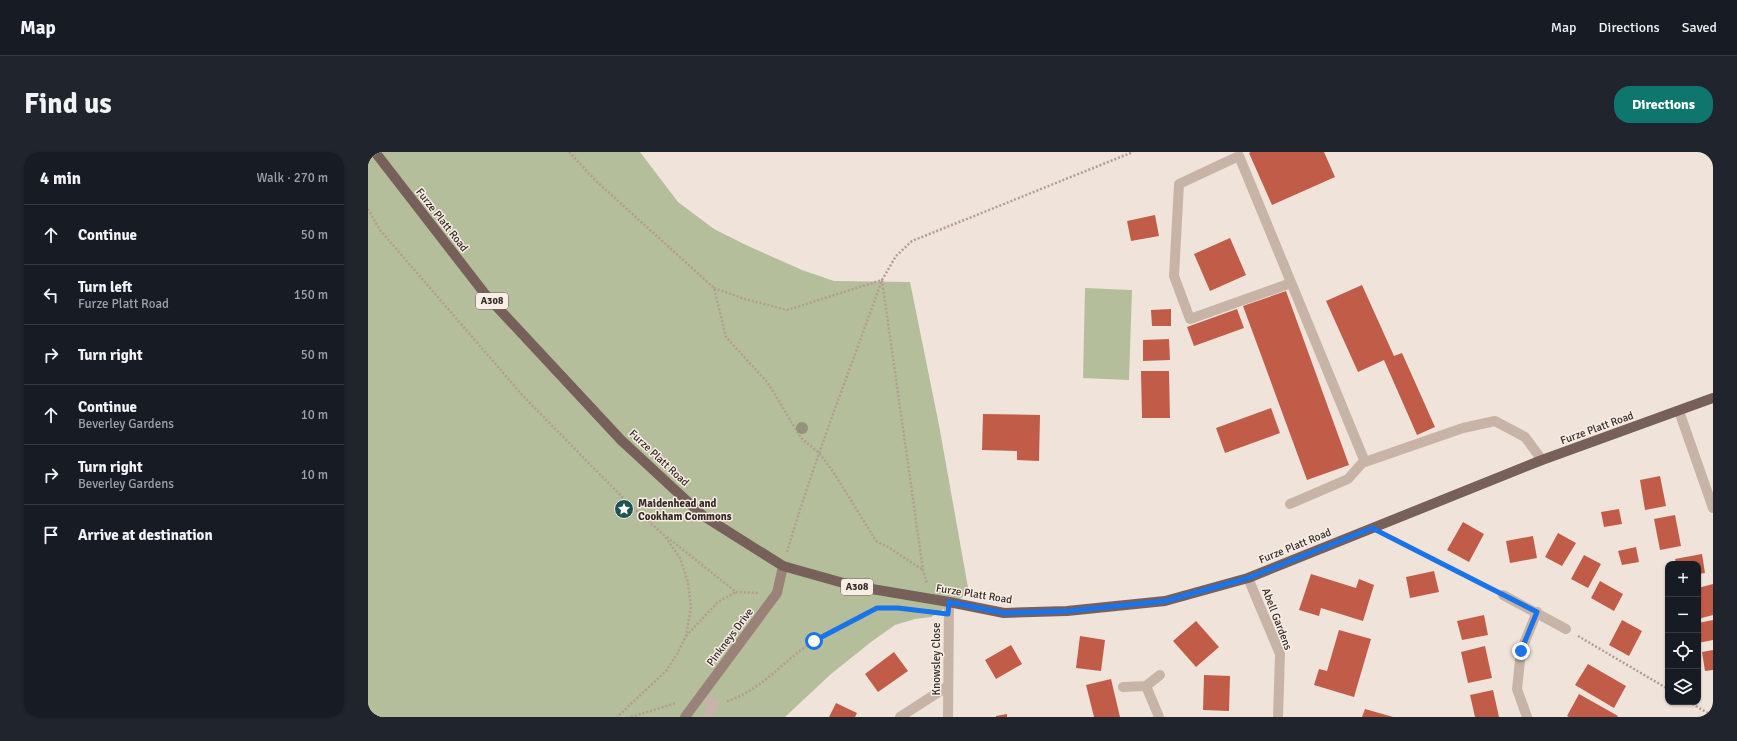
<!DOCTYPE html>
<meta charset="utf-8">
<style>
:root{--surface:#171b24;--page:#20242c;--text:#f1f3f6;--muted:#9ea1a6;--line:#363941;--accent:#0f766e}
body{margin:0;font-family:Signika,sans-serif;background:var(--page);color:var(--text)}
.controls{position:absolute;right:12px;bottom:12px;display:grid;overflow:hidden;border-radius:8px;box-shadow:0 1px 3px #0004}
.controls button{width:36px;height:36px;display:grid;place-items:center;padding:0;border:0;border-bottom:1px solid var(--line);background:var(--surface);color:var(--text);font:20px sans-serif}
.stop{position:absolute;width:12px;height:12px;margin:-9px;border:3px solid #1a73e8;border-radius:50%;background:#fff}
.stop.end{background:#1a73e8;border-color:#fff;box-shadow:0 1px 4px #0008}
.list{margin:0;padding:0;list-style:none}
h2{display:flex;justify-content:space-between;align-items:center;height:52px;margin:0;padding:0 16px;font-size:17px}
h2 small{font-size:13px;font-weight:400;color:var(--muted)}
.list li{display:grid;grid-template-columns:26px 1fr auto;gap:12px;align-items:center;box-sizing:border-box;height:60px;padding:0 16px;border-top:1px solid var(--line)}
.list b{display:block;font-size:15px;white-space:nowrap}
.list p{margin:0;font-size:13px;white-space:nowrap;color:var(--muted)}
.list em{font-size:13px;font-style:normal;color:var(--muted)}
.icon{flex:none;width:22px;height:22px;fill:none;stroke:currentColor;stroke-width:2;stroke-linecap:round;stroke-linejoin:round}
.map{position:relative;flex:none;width:1345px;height:565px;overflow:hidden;border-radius:16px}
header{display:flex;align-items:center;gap:24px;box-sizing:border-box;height:56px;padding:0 20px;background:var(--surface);border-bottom:1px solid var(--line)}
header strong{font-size:19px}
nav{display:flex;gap:22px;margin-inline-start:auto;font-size:14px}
.intro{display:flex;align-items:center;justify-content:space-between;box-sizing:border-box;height:96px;padding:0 24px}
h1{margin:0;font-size:28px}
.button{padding:10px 18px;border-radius:16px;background:var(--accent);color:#fff;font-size:14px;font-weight:700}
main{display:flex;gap:24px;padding:0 24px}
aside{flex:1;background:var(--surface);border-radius:16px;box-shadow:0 1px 3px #0004}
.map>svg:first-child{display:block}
</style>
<header>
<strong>Map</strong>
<nav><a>Map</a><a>Directions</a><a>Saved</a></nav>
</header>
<div class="intro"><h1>Find us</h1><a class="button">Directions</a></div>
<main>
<aside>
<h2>4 min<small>Walk · 270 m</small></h2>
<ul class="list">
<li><svg class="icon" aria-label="ahead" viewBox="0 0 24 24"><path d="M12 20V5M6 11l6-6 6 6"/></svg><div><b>Continue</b></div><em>50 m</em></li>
<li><svg class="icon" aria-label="left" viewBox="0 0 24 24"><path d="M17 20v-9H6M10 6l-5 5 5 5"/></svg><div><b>Turn left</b><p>Furze Platt Road</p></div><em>150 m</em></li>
<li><svg class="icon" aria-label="right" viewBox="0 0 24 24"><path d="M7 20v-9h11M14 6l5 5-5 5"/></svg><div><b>Turn right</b></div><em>50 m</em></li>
<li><svg class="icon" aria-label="ahead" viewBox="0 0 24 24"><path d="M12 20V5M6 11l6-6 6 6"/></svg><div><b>Continue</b><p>Beverley Gardens</p></div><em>10 m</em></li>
<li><svg class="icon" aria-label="right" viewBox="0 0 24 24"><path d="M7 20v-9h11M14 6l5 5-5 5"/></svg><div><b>Turn right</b><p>Beverley Gardens</p></div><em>10 m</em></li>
<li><svg class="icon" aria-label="arrive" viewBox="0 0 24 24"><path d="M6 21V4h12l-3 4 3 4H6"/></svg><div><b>Arrive at destination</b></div></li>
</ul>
</aside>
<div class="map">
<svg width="1345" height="565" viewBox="0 0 1345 565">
<rect width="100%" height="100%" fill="#f0e4da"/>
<path fill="#b5be9b" d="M0,0H272L310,50L346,77L380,94L434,118L466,129L542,130L571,273L601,441L563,465L547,467L527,473L503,490L463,522L417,565H0Z
M717,136L764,138L761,228L715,226Z"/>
<path fill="#c15c48" d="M883,0H956L967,25L904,53L881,1Z
M787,63L791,84L763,89L759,69Z
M862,86L878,123L842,139L826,102Z
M994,133L1026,204L1034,201L1067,275L1049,283L1016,208L990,220L958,149Z
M918,139L981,313L939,328L875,154Z
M803,157V174H784L783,158Z
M869,157L876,176L826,194L819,175Z
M801,187L802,208L775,209V188Z
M773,219H801L802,266H774Z
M903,256L912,281L857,301L848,276Z
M615,262L672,263L671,309L649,308V299L614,298Z
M1292,324L1298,354L1277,358L1272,328Z
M1251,357L1254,372L1236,375L1233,360Z
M1307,363L1313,394L1292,398L1286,367Z
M1095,370L1116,382L1101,410L1079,398Z
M1190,381L1208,391L1194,414L1177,405Z
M1165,384L1169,406L1142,411L1138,389Z
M1268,395L1271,410L1254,413L1250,399Z
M1334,402L1337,421L1330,422V412H1308L1307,407Z
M1216,403L1233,412L1220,436L1203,427Z
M1066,419L1071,440L1042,446L1038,425Z
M943,422L988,436L991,427L1006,433L995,469L953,456L951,464L931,458Z
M1232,429L1255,442L1246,459L1223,446Z
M1345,432V463L1330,467V436Z
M1116,463L1120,483L1094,488L1089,469Z
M1254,468L1274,479L1261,504L1241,493Z
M1345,468V488L1330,491V471Z
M828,469L851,495L828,515L805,489Z
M971,478L1003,487L986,545L946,533L951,517L959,519Z
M712,484L737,488L733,519L708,516Z
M643,493L654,512L628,527L617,508Z
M1117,494L1124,526L1100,531L1093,500Z
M1345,498V518L1337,519L1334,500Z
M526,500L540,519L510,540L497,522Z
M1220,512L1258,534L1246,556L1207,533Z
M836,523L862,524L861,559L835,558Z
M743,527L752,565H726L718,533Z
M1125,538L1131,565H1107L1102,543Z
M1211,542L1250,564L1249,565H1201L1199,564Z
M468,551L489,561L487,565H461Z
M997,557L1025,565H994Z
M639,562V565H628V564Z"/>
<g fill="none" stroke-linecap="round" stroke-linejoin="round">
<path stroke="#b39d91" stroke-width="2.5" stroke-dasharray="2 2" stroke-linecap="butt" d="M201,0L228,29L346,136L358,185L400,231L433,286L452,302L466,321L508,389L520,395L555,418
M0,57L12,78L155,244L262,353L296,383L312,406L320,430L323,455L318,484L309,502L298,519L249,565
M514,128L555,418L559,432
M346,136L377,147L419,158L514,128
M299,385L368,440L391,441
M1022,385L1122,437
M419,400C446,308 482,218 514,128L528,104L544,89L765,0
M318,484L350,450L368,440
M1210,484L1300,537
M359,549C393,539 417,507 446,489C466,476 488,466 509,456H516
M1321,550L1345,564
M263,565L308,551"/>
<path stroke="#c8b3a7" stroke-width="10" d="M923,131L822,167L806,124L811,32L871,4L997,310L1095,276L1127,269L1157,285L1174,308
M922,352L980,327L996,309"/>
<path stroke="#c8b3a7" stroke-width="10" d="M1311,259L1345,356
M880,426L912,502L910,565
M1135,443L1198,477
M778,534L791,565
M755,535L778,534L792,523
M332,543L346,553L339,565
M532,565L580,534
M580,565L581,450
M1159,565L1149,537L1153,499L1169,460"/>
<path stroke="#9b8278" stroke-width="10" d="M317,565L409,441L415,414"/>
<path stroke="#766059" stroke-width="10" d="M7,0L117,142L253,288L334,363L415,414L486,434L581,450L636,461L699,459L797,449L880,426L1174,308L1345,246"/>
</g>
<circle fill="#92937a" cx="434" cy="276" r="6"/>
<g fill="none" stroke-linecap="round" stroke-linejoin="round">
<path stroke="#1a73e8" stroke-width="5" d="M446,489L509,456H530L580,462L581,450L636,461L700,459L797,449L880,426L1004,376L1169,460L1153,499"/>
</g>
<defs>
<g id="sight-disc" transform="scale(1)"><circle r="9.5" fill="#1e5453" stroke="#f8eee6"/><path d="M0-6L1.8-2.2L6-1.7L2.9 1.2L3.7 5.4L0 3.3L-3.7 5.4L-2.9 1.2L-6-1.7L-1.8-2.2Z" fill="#fff"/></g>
</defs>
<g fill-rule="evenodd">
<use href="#sight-disc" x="256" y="357"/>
</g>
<g text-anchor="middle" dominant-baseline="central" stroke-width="3" stroke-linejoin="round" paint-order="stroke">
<g fill="#f8eee6" stroke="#6f6560" stroke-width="1">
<rect x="108" y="141" width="32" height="16" rx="3"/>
<rect x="473" y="427" width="32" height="16" rx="3"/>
</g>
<g font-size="10" font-weight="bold" fill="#342a27">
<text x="124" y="149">A308</text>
<text x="489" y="435">A308</text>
</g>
<g font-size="11" fill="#342a27" stroke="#f8eee6">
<text transform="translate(74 68) rotate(52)">Furze Platt Road</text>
<text transform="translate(1229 276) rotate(-20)">Furze Platt Road</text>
<text transform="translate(291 306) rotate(43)">Furze Platt Road</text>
<text transform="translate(927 394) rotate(-22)">Furze Platt Road</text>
<text transform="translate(606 442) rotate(9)">Furze Platt Road</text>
<text transform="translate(909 467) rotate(69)">Abell Gardens</text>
<text transform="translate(362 485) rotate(-53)">Pinkneys Drive</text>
<text transform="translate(568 507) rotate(-90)">Knowsley Close</text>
</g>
<g font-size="11" font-weight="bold" fill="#342a27" stroke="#f8eee6" text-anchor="start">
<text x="270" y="351">Maidenhead and<tspan x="270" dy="13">Cookham Commons</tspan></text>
</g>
</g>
</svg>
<div class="controls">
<button>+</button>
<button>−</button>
<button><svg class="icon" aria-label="locate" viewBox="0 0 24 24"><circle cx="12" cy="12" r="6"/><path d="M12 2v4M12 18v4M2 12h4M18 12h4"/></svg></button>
<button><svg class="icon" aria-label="layers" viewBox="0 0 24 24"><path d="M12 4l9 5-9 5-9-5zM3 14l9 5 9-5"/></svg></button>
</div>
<div class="stop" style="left:446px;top:489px"></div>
<div class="stop end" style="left:1153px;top:499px"></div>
</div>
</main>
